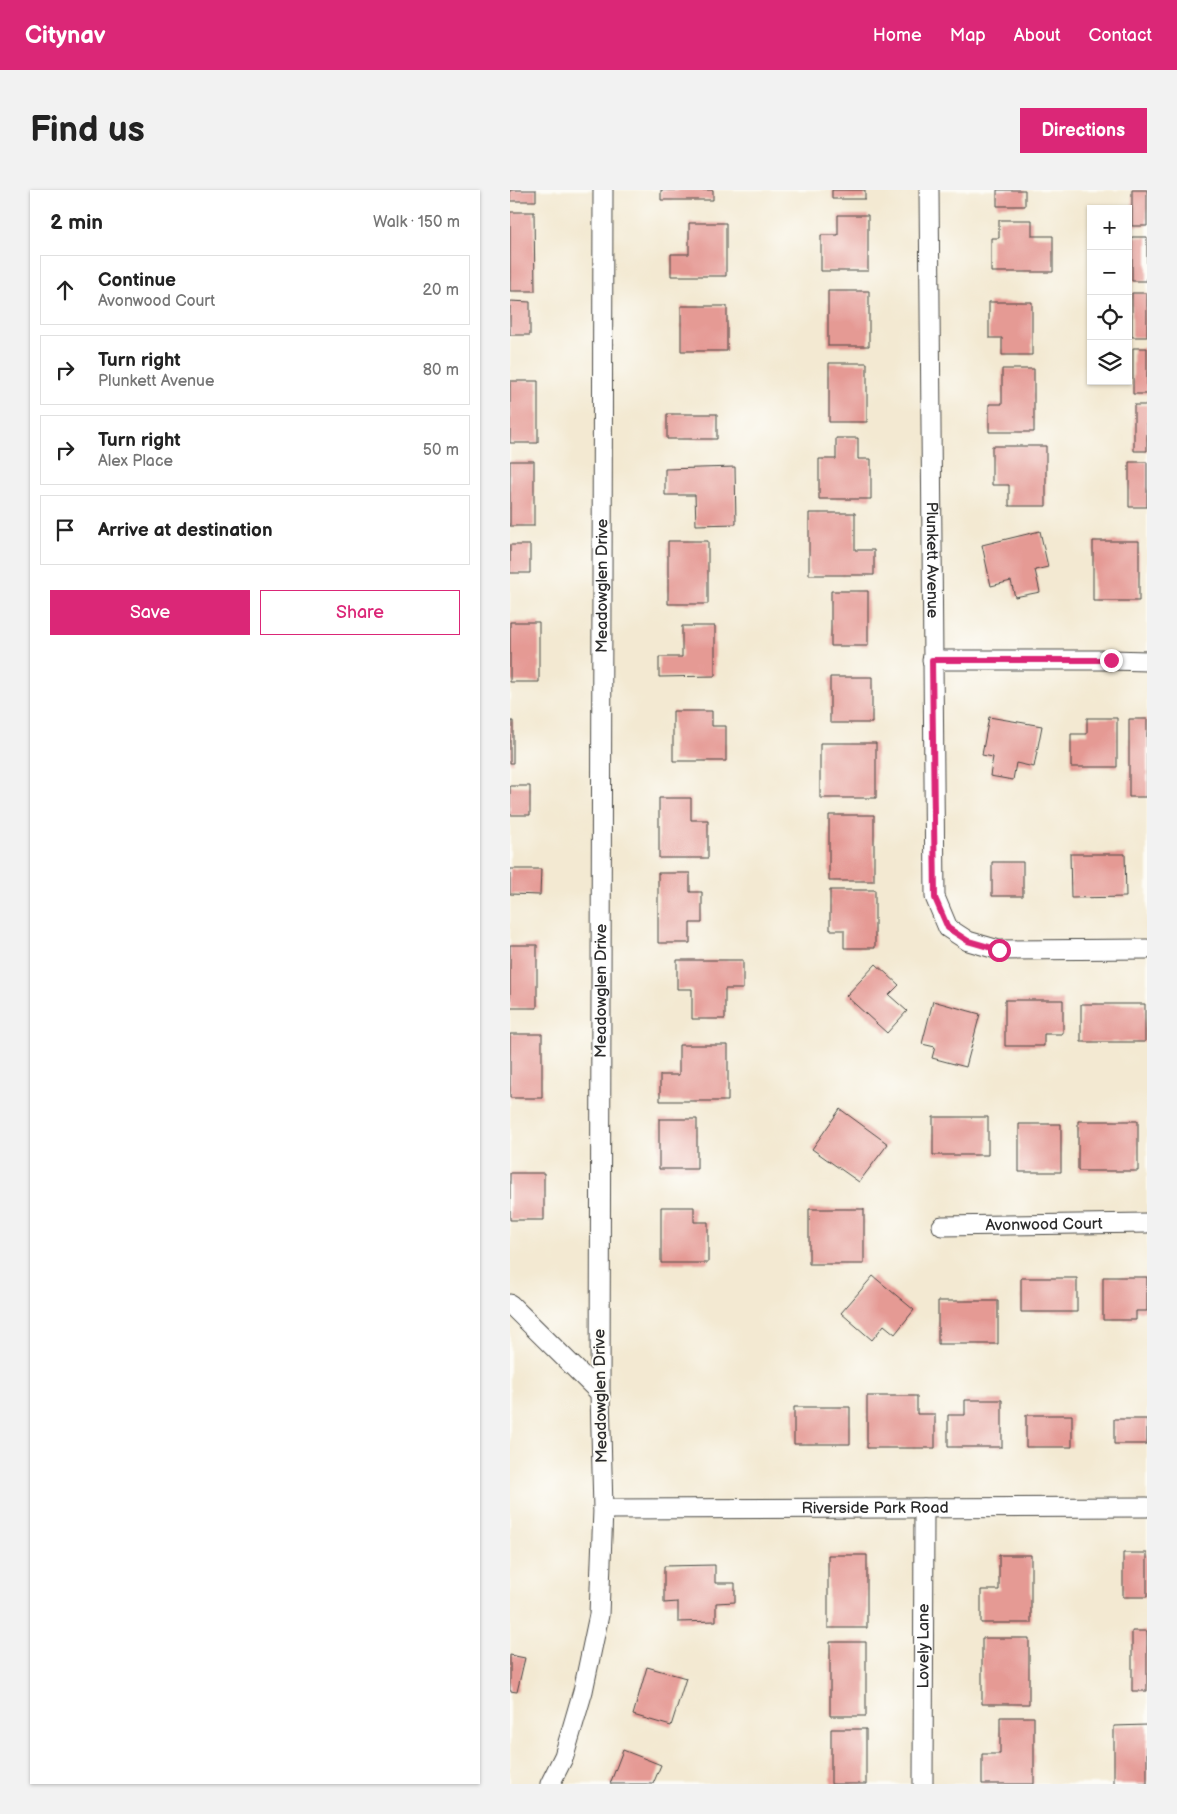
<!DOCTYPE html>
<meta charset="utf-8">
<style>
:root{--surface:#fff;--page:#f2f2f2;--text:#222;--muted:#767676;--line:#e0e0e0;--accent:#db2777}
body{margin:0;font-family:"Balsamiq Sans",sans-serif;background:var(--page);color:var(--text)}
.controls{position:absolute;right:15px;top:15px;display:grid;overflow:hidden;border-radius:0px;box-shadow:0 1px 4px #0004}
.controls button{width:45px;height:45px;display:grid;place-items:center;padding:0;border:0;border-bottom:1px solid var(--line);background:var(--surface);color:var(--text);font:25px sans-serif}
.stop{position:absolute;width:15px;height:15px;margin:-11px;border:4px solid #db2777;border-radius:50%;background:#fff}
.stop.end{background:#db2777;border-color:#fff;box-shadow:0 1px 5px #0008}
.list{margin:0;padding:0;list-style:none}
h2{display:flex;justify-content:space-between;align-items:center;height:65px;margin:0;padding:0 20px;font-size:21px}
h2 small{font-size:16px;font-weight:400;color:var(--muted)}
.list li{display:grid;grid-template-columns:32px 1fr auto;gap:15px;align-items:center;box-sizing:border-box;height:70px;margin:0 10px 10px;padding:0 10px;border:1px solid var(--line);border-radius:0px}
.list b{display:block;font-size:19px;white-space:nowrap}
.list p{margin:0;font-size:16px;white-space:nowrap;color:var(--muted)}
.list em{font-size:16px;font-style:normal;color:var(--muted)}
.actions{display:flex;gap:10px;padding:15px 20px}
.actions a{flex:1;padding:11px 0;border:1px solid var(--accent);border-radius:0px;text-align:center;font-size:18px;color:var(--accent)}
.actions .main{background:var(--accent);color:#fff}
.icon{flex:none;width:28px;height:28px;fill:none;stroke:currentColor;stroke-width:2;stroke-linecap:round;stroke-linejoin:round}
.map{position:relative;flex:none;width:637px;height:1594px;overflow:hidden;border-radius:0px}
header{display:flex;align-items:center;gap:30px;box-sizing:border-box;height:70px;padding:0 25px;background:var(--accent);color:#fff}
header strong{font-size:24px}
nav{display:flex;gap:28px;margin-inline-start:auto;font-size:18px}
.intro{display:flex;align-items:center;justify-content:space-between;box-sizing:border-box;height:120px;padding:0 30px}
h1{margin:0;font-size:35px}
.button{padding:12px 22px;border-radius:0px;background:var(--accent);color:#fff;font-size:18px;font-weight:700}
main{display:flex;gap:30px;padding:0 30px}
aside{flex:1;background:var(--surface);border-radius:0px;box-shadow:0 1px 4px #0004}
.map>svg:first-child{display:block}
</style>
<header>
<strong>Citynav</strong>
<nav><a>Home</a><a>Map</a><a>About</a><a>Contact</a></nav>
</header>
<div class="intro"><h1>Find us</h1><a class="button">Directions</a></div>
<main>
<aside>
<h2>2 min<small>Walk · 150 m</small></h2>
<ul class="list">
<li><svg class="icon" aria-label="ahead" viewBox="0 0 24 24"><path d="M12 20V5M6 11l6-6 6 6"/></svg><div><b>Continue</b><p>Avonwood Court</p></div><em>20 m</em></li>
<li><svg class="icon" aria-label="right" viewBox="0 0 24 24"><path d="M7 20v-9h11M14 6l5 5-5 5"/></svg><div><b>Turn right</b><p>Plunkett Avenue</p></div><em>80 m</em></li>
<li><svg class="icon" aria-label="right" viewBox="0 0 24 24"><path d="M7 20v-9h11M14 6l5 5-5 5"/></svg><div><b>Turn right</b><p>Alex Place</p></div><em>50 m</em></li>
<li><svg class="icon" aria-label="arrive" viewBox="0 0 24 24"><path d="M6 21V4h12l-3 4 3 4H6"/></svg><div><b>Arrive at destination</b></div></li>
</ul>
<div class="actions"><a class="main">Save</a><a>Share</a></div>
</aside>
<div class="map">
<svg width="637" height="1594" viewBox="0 0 637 1594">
<rect width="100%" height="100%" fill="#fdfcf7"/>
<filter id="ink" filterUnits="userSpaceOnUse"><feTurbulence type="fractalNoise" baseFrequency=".02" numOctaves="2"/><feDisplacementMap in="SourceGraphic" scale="10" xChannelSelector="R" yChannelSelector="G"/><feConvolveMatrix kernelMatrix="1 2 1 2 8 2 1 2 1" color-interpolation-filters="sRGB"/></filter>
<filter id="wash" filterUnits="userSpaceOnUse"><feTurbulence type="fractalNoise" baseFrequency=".0096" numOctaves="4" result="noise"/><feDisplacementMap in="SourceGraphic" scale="20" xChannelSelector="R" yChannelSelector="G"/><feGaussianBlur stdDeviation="1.12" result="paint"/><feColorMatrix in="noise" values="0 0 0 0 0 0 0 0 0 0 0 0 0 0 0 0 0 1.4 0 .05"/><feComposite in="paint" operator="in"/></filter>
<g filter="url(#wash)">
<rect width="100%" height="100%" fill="#f3e9d2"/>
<g id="blocks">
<path fill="#e59a94" d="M0,0H26V11H0Z
M151,0H203V10H151Z
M322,0H355V9H322Z
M487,0H515V16H487Z
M622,0H637V36H622Z
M0,22H24L25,101H0Z
M328,25H358V81H311V45H328Z
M489,30H522V46H543V82H481V48H489Z
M179,33H216V86H161V64H179Z
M622,47H637V91H622Z
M318,101H359V156H318Z
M622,103H637V147H622Z
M0,111L20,112V145H0Z
M479,112H522V165H492V148H479Z
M171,116H217V161H171Z
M623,158H637V204H623Z
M319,173H357V232H319Z
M492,179H524V242H479V214H492Z
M0,191H28V253H0Z
M624,215H637V261H624Z
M157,224H207V249H157Z
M326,248H348V269H361V309H309V269H326Z
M482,256H536V316H499V295H482Z
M0,271H24V336H0Z
M619,272H637V317H619Z
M225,277L226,334L186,335L185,305H155V279Z
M299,323H345V360H364V385H299Z
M530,341L538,377L525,380L530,402L505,407L501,391L481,396L472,355Z
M158,351H198V414H158Z
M583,351H629V411H583Z
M0,355H20V383H0Z
M321,401H358V456H321Z
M0,432H29V492H0Z
M172,436H205V486L149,487V467H172Z
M320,487H362V533H320Z
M163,521H202V536H216V571H163Z
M479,527L532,536L524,577L506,573L503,590L480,586L483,567L472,565Z
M577,528H607V577H561V544H577Z
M619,529H637V607H619Z
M0,531H3V573H0Z
M310,553H366V608H310Z
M0,596H20V625H0Z
M149,608H181V630H198V668H149Z
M319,625H364V691H319Z
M560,664H615L616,707L561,708Z
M482,672H513V706H482Z
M0,679H31L30,705L0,704Z
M148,683H180V702H192V733H180V753H148Z
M320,700H365V758H334V740H320Z
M0,755H27V818H0Z
M167,770H233V799H215V829H182V799H167Z
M366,774L389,795L379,805L397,821L377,843L336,806Z
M495,810H553V844H534V856H495Z
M423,811L470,824L456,877L422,868L425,857L412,854Z
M571,814H635V852H571Z
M0,844H32V908H0Z
M169,855H218V911H150V885H169Z
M330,919L378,954L349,992L302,959Z
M423,927H478V965H423Z
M149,929H187V979H149Z
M568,931H628V981H568Z
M509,934H551V982H509Z
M0,983H34V1030H0Z
M151,1017H184V1032H198V1073H151Z
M299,1019H354V1074H299Z
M363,1086L404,1120L385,1144L374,1135L362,1150L331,1123Z
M593,1087H637V1121H626V1130H593Z
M511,1088H567V1122H511Z
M428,1111H488V1154H428Z
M357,1206H407V1224H425V1258H357Z
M455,1210H492V1257H438V1225H455Z
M284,1217H340V1254H284Z
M516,1225H562V1257H516Z
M604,1229H637V1254H604Z
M613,1363H637V1407H613Z
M318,1365H357V1438H318Z
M489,1365H521V1433H471V1400H489Z
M205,1375V1393H225V1412L206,1413V1431L168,1432V1412L154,1413V1376Z
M622,1441H637V1501H622Z
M472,1448H519V1514H472Z
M320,1452H356V1526H320Z
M0,1465L15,1468L7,1502L0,1501Z
M137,1477L176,1488L161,1536L123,1525Z
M490,1527H524V1594H472V1564H490Z
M637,1535V1594H604V1536Z
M321,1539H356V1594H321Z
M113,1560L151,1575L143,1594H100Z"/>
</g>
</g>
<g filter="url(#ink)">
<use href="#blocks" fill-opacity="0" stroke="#494844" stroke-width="1"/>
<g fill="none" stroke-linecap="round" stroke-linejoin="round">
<g stroke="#494844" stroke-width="21">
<g id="street">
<path id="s1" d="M419,0L425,707L438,738L458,751L489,760L637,759"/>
<path d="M422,470H601L637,471"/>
<path id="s2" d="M432,1036L637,1033"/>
<path d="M0,1114L90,1203"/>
<path id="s3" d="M93,1319L637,1317"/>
<path id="s4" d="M40,1594L54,1566L73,1501L89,1425L93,1319L90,1203L93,0"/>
<path id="s5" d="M413,1594L414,1318"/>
</g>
</g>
<use href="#street" stroke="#fff" stroke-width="19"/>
</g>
</g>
<g fill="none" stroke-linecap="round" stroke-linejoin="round" filter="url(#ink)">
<path stroke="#db2777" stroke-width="6" d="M489,760L458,751L438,738L425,708L422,470H601"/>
</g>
<g text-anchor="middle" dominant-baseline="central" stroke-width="4" stroke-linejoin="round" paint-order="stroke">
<g font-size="16" fill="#2b2b2b" stroke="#fdfcf7">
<text stroke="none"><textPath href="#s1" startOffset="370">Plunkett Avenue</textPath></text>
<text stroke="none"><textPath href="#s4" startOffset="1206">Meadowglen Drive</textPath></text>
<text stroke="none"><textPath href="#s4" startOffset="801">Meadowglen Drive</textPath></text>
<text stroke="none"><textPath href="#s2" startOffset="102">Avonwood Court</textPath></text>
<text transform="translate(91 1206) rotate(-91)">Meadowglen Drive</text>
<text stroke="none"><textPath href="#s3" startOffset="272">Riverside Park Road</textPath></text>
<text stroke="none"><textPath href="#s5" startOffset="138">Lovely Lane</textPath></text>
</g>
</g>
</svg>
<div class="controls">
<button>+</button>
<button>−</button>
<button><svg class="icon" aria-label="locate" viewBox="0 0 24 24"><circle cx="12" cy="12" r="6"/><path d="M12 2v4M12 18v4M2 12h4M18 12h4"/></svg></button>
<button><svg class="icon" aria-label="layers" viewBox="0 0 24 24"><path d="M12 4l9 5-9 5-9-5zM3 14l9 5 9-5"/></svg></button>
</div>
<div class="stop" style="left:489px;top:760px"></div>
<div class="stop end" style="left:601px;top:470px"></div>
</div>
</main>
